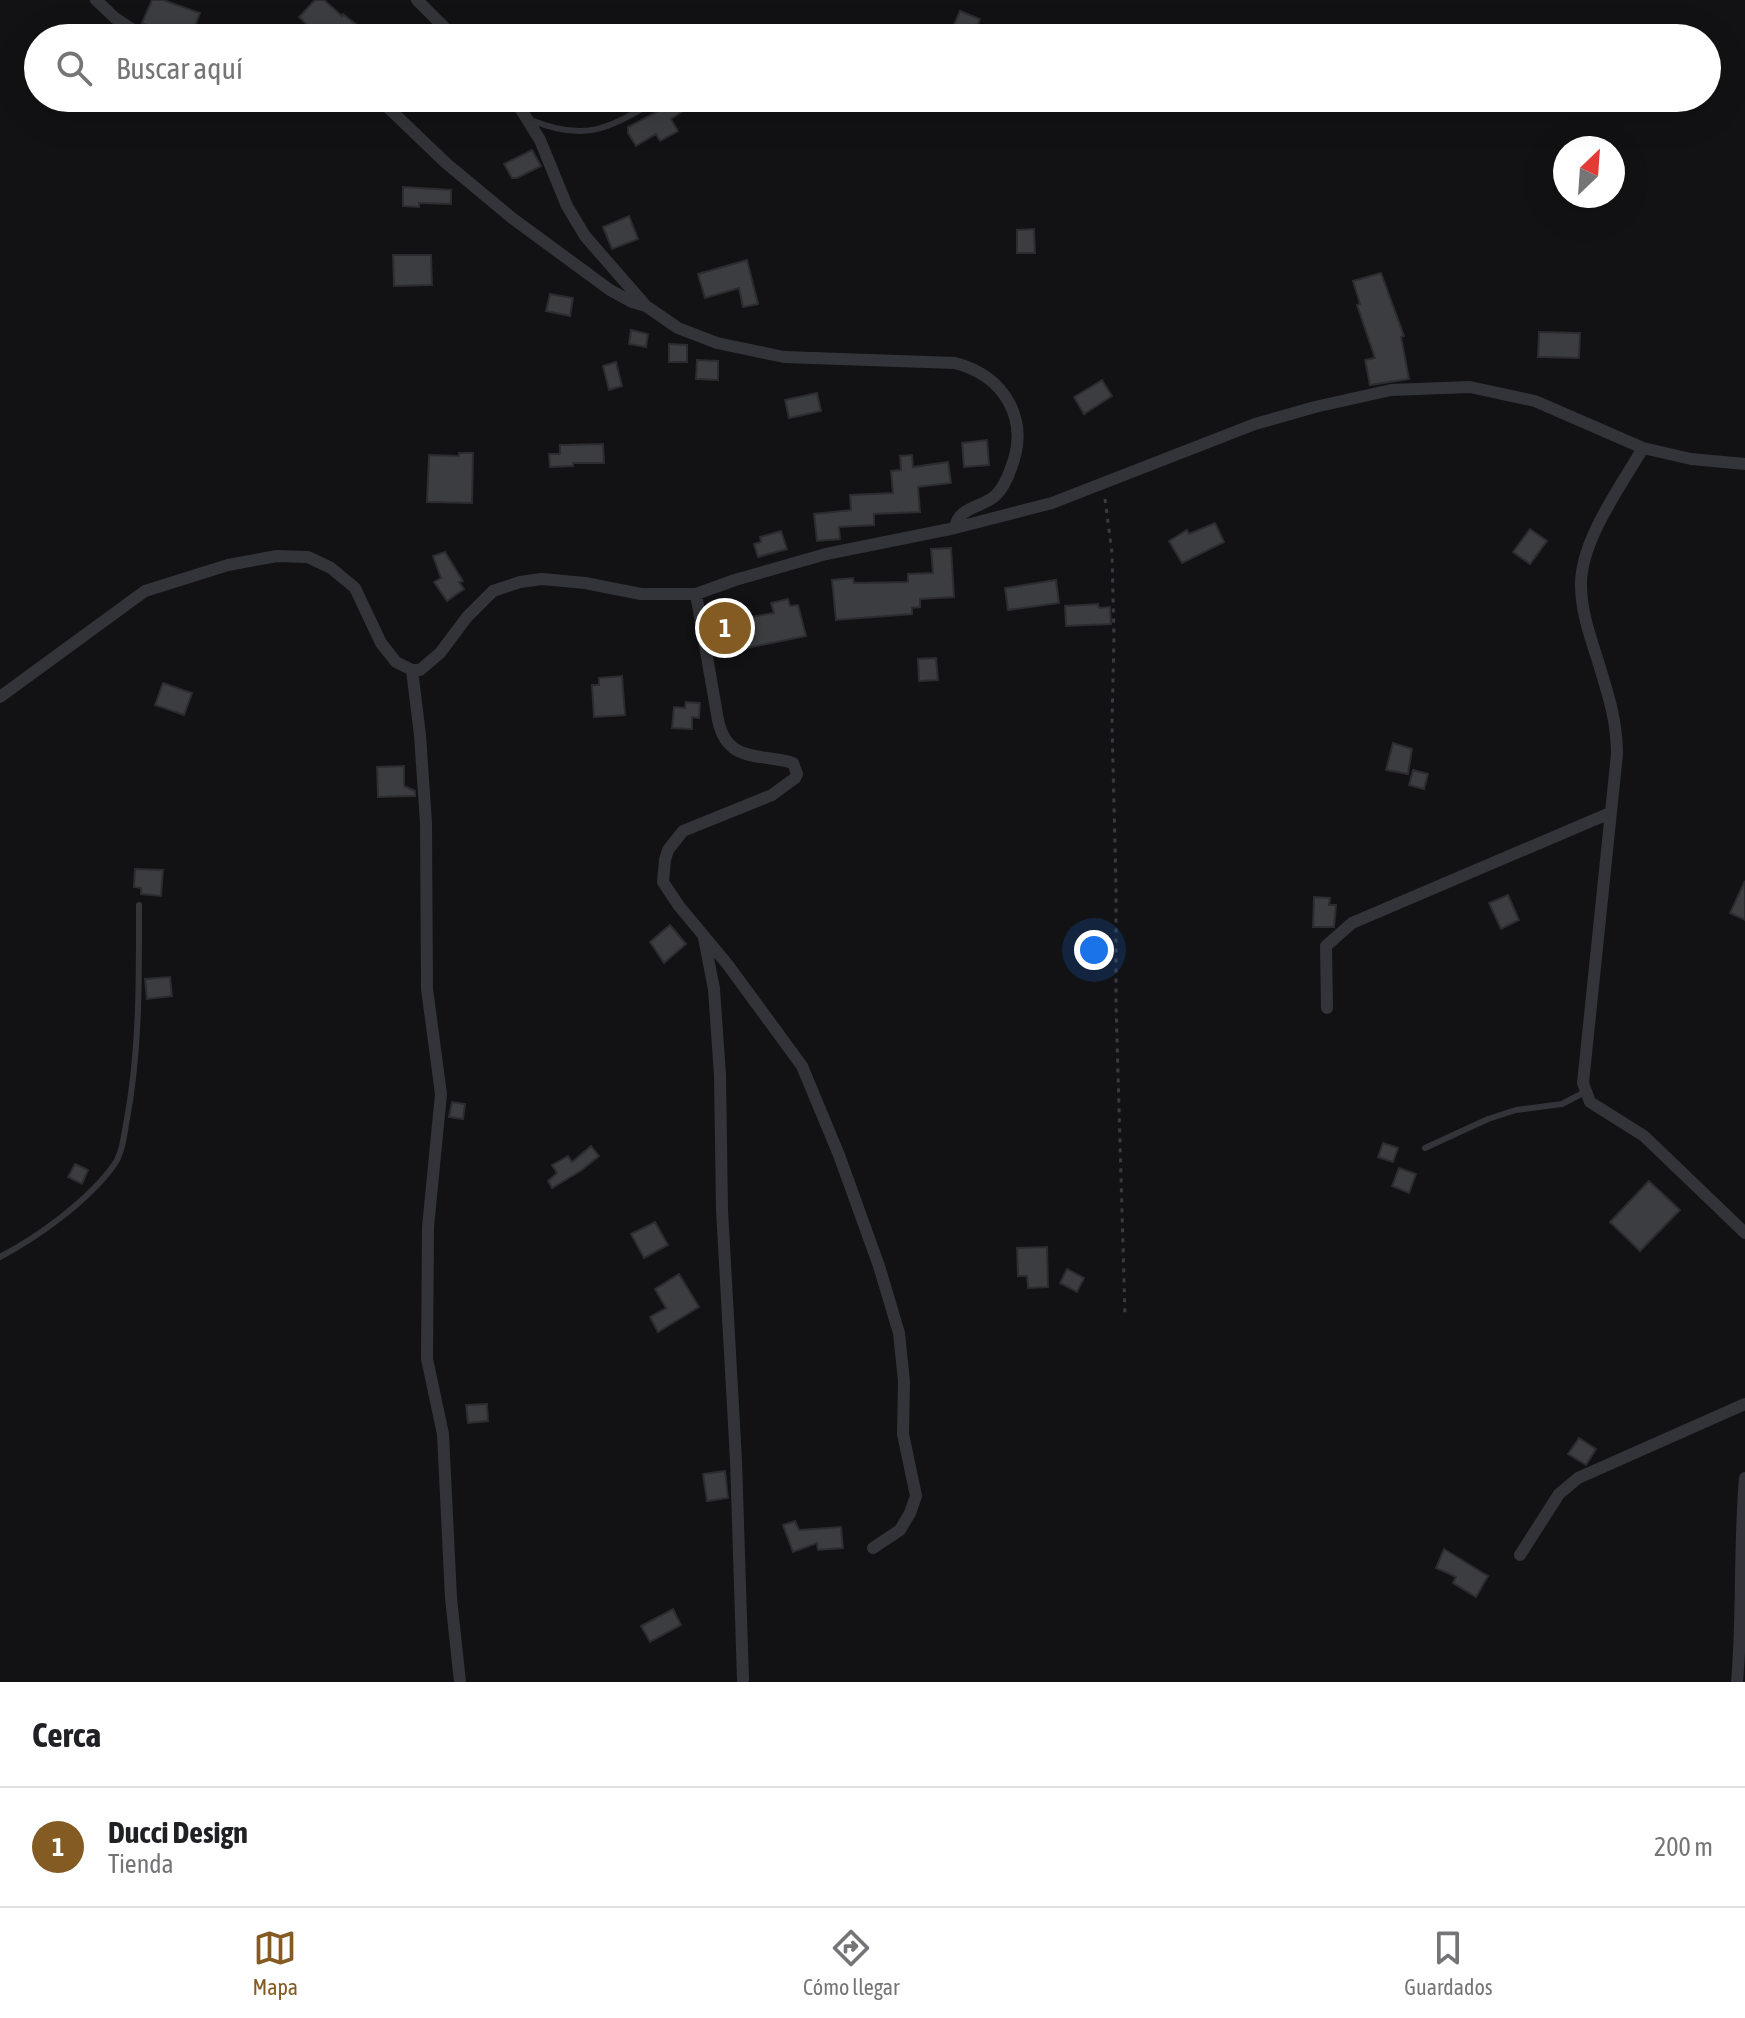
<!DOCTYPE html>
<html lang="es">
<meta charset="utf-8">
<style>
:root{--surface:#fff;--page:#f2f2f2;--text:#202124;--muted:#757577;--line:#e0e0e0;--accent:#845b22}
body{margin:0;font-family:"Asap Condensed",sans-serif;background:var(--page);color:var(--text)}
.compass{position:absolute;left:1553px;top:136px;width:72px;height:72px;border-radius:50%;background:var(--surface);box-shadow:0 8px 32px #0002;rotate:25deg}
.you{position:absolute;left:1094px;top:950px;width:28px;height:28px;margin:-20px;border:6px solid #fff;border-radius:50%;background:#1a73e8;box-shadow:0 0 0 12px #1a73e833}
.badge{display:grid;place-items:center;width:52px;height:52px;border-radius:50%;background:var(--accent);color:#fff;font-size:26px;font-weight:700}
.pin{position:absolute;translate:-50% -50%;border:4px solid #fff;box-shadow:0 2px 8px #0006}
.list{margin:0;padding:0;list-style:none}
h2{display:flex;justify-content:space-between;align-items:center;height:104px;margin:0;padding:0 32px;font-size:34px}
h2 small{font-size:26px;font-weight:400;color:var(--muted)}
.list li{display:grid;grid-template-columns:52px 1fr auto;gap:24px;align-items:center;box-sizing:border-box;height:120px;padding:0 32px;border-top:2px solid var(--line)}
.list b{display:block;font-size:30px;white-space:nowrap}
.list p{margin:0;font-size:26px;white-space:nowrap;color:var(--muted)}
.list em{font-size:26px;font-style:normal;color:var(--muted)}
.icon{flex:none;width:44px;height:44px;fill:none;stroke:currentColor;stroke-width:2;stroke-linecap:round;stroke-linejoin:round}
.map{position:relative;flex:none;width:1745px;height:1682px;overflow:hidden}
.search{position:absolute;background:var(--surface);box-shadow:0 8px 32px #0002;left:24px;right:24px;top:24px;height:88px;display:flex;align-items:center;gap:20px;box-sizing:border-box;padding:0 28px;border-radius:44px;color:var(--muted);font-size:30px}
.sheet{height:224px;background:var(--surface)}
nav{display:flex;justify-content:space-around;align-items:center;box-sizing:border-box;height:112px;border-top:2px solid var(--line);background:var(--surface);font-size:22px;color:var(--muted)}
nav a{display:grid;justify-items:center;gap:4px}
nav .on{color:var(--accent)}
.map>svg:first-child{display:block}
</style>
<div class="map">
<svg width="1745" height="1682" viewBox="0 0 1745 1682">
<rect width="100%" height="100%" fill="#121214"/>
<path fill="#3c3d41" stroke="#2c2c30" stroke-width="2" d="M152,0H163L200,13L190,38H174L142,23Z
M315,0H324L342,16L343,14L373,38H347L330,25L319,36L299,17Z
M960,11L980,19L974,34L954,25Z
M683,98L701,99L671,119L678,131L660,141L656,134L636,146L628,133V127Z
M532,150L541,166L517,178H512L504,164Z
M403,187L451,190V204L419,203V207L403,206Z
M629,216L638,239L612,249L603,227Z
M1034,229L1035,253H1017V230Z
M393,255H431L432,285L394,286Z
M747,260L758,304L743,307L739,288L705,298L698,274Z
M1381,273L1404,336L1401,337L1409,379L1370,385L1365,360L1375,358L1357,305L1360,304L1353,281Z
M550,294L573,298L570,316L546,311Z
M631,330L648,334L646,347L629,344Z
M1539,332L1580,333L1579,358L1538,357Z
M669,344L687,345V362H669Z
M697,360L718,361V380L696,379Z
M616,362L622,386L609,390L603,366Z
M1102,380L1112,396L1084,414L1074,397Z
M817,393L821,411L789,418L785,400Z
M987,440L989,465L964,467L962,443Z
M603,444L604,463H573V466L550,467L549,454H560V445Z
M459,453H473L472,503L427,502L429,455L459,456Z
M912,455L913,467L948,462L951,483L918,487L920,512L874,514V525L839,527L840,539L817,541L814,514L851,510L850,495L893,493L891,471L901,470L900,456Z
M1215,523L1224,542L1182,563L1169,541L1187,530L1189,534Z
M1530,529L1547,541L1530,564L1513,552Z
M781,531L787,549L758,557L754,544L761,542L760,537Z
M951,548L954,597L920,599V607L912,608V614L836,620L832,580L853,578L854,583L908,582V574L933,573L931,549Z
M445,552L463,581L459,582L464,589L447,601L434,582L441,578L433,556Z
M1056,580L1059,603L1008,610L1005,588Z
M788,599L790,606L798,605L806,636L723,653L716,623L774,613L771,603Z
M1098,604L1099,608L1110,607L1111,624L1066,626L1065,606Z
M936,658L938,680L919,681L918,659Z
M622,676L625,715L594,717L592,685H599V678Z
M163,683L192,693L184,715L155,705Z
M686,702L700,703L699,718L692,717V729L672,728L674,707L685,708Z
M1393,743L1412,749L1408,774L1386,770Z
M404,766V786L415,791V796L378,797L377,767Z
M1413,770L1428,774L1424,789L1409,785Z
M135,869L163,870L161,896L141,894V888L134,887Z
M1745,881V920L1730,913Z
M1508,895L1519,920L1501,929L1489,903Z
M1314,897L1330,898L1329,905H1336L1334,927H1313Z
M670,925L686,944L664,963L650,942Z
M170,977L172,996L147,999L145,979Z
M452,1102L465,1104L463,1119L449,1117Z
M1383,1143L1398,1148L1393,1162L1378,1157Z
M591,1146L599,1156L582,1170L552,1188L548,1181L557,1173L552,1165L568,1156L572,1162Z
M75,1164L88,1170L82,1184L68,1177Z
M1399,1168L1416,1174L1409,1193L1392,1186Z
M1649,1181L1680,1210L1640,1251L1610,1222Z
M655,1222L668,1245L644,1258L631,1234Z
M1047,1247L1048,1287L1028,1288L1027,1276H1018L1017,1248Z
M1067,1269L1084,1278L1077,1292L1060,1283Z
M679,1274L699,1307L658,1332L650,1317L666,1308L655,1289Z
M487,1404L488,1421L468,1423L466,1405Z
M1579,1438L1596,1449L1586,1465L1568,1454Z
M725,1471L728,1498L707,1501L703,1474Z
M795,1521L799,1530L841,1527L843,1548L818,1550L817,1543L793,1552L783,1525Z
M1444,1549L1488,1576L1476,1597L1453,1583L1456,1577L1436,1568Z
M673,1609L681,1625L650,1642L641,1626Z"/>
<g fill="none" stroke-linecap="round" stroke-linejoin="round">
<path stroke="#393b40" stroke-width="3" stroke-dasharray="4 6" stroke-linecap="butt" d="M1105,499L1112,553L1114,637L1112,724L1116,885V1004L1125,1315"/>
<path stroke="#333439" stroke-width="6" d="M531,120C589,144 611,126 661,98
M1425,1148L1488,1119L1516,1110L1562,1104L1585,1092
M0,1257C38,1237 88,1201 114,1165C123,1152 124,1134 127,1119C140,1048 139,977 139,905"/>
<path stroke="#333439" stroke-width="12" d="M96,0L115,18L145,38
M417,0L455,38
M301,38H303
M378,98L447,164L512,218L610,290L632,302L646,306L678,328L717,343L784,357L955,363C1005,376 1030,420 1011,468C1008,477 1003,488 996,495C983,508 958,506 955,528
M514,98L540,140L567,206L585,236L646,306
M1643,448C1621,486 1580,541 1581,586C1581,610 1590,636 1597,658C1607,691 1617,719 1617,754L1583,1083L1590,1102L1644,1136L1745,1233
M696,594L718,720C727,764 761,753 793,763L797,774L795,778L772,795L683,831L668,850L665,860L663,882L679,906L728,965L802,1066L839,1155L879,1266L899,1333L904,1381L903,1434L916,1496L910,1513L900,1530L873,1548
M412,670L420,735L426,823L427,989L441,1094L428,1227L427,1359L443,1434L451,1598L460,1682
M0,697L145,591L228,565L277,556L308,557L331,568L355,588L381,643L396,662L412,670H420L440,653L467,617L493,591L520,582L542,579L585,583L641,594H696L735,580L826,554L955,528L1052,503L1255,424L1315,407L1391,390L1470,387L1535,401L1643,448L1691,459L1745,464
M704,938L714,989L720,1075L722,1210L736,1460L743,1680
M1327,1008L1326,946L1352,923L1610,813
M1520,1555L1559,1494L1578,1478L1745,1404
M1737,1682C1743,1614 1739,1546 1745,1478"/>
</g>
</svg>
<svg class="compass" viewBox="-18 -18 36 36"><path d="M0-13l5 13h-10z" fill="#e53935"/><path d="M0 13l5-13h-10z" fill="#757577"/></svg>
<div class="you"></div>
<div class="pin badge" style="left:725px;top:628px">1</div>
<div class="search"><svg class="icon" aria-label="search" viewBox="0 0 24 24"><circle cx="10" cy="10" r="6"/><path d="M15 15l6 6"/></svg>Buscar aquí</div>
</div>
<section class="sheet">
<h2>Cerca<small></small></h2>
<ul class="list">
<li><span class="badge">1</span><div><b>Ducci Design</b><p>Tienda</p></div><em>200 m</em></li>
</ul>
</section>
<nav>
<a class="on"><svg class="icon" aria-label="map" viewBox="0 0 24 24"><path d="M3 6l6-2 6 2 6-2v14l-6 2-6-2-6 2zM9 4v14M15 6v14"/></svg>Mapa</a>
<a><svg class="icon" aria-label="directions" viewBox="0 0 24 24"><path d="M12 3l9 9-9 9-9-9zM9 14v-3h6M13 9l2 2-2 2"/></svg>Cómo llegar</a>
<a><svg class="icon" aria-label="saved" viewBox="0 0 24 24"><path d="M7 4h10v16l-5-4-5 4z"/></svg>Guardados</a>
</nav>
